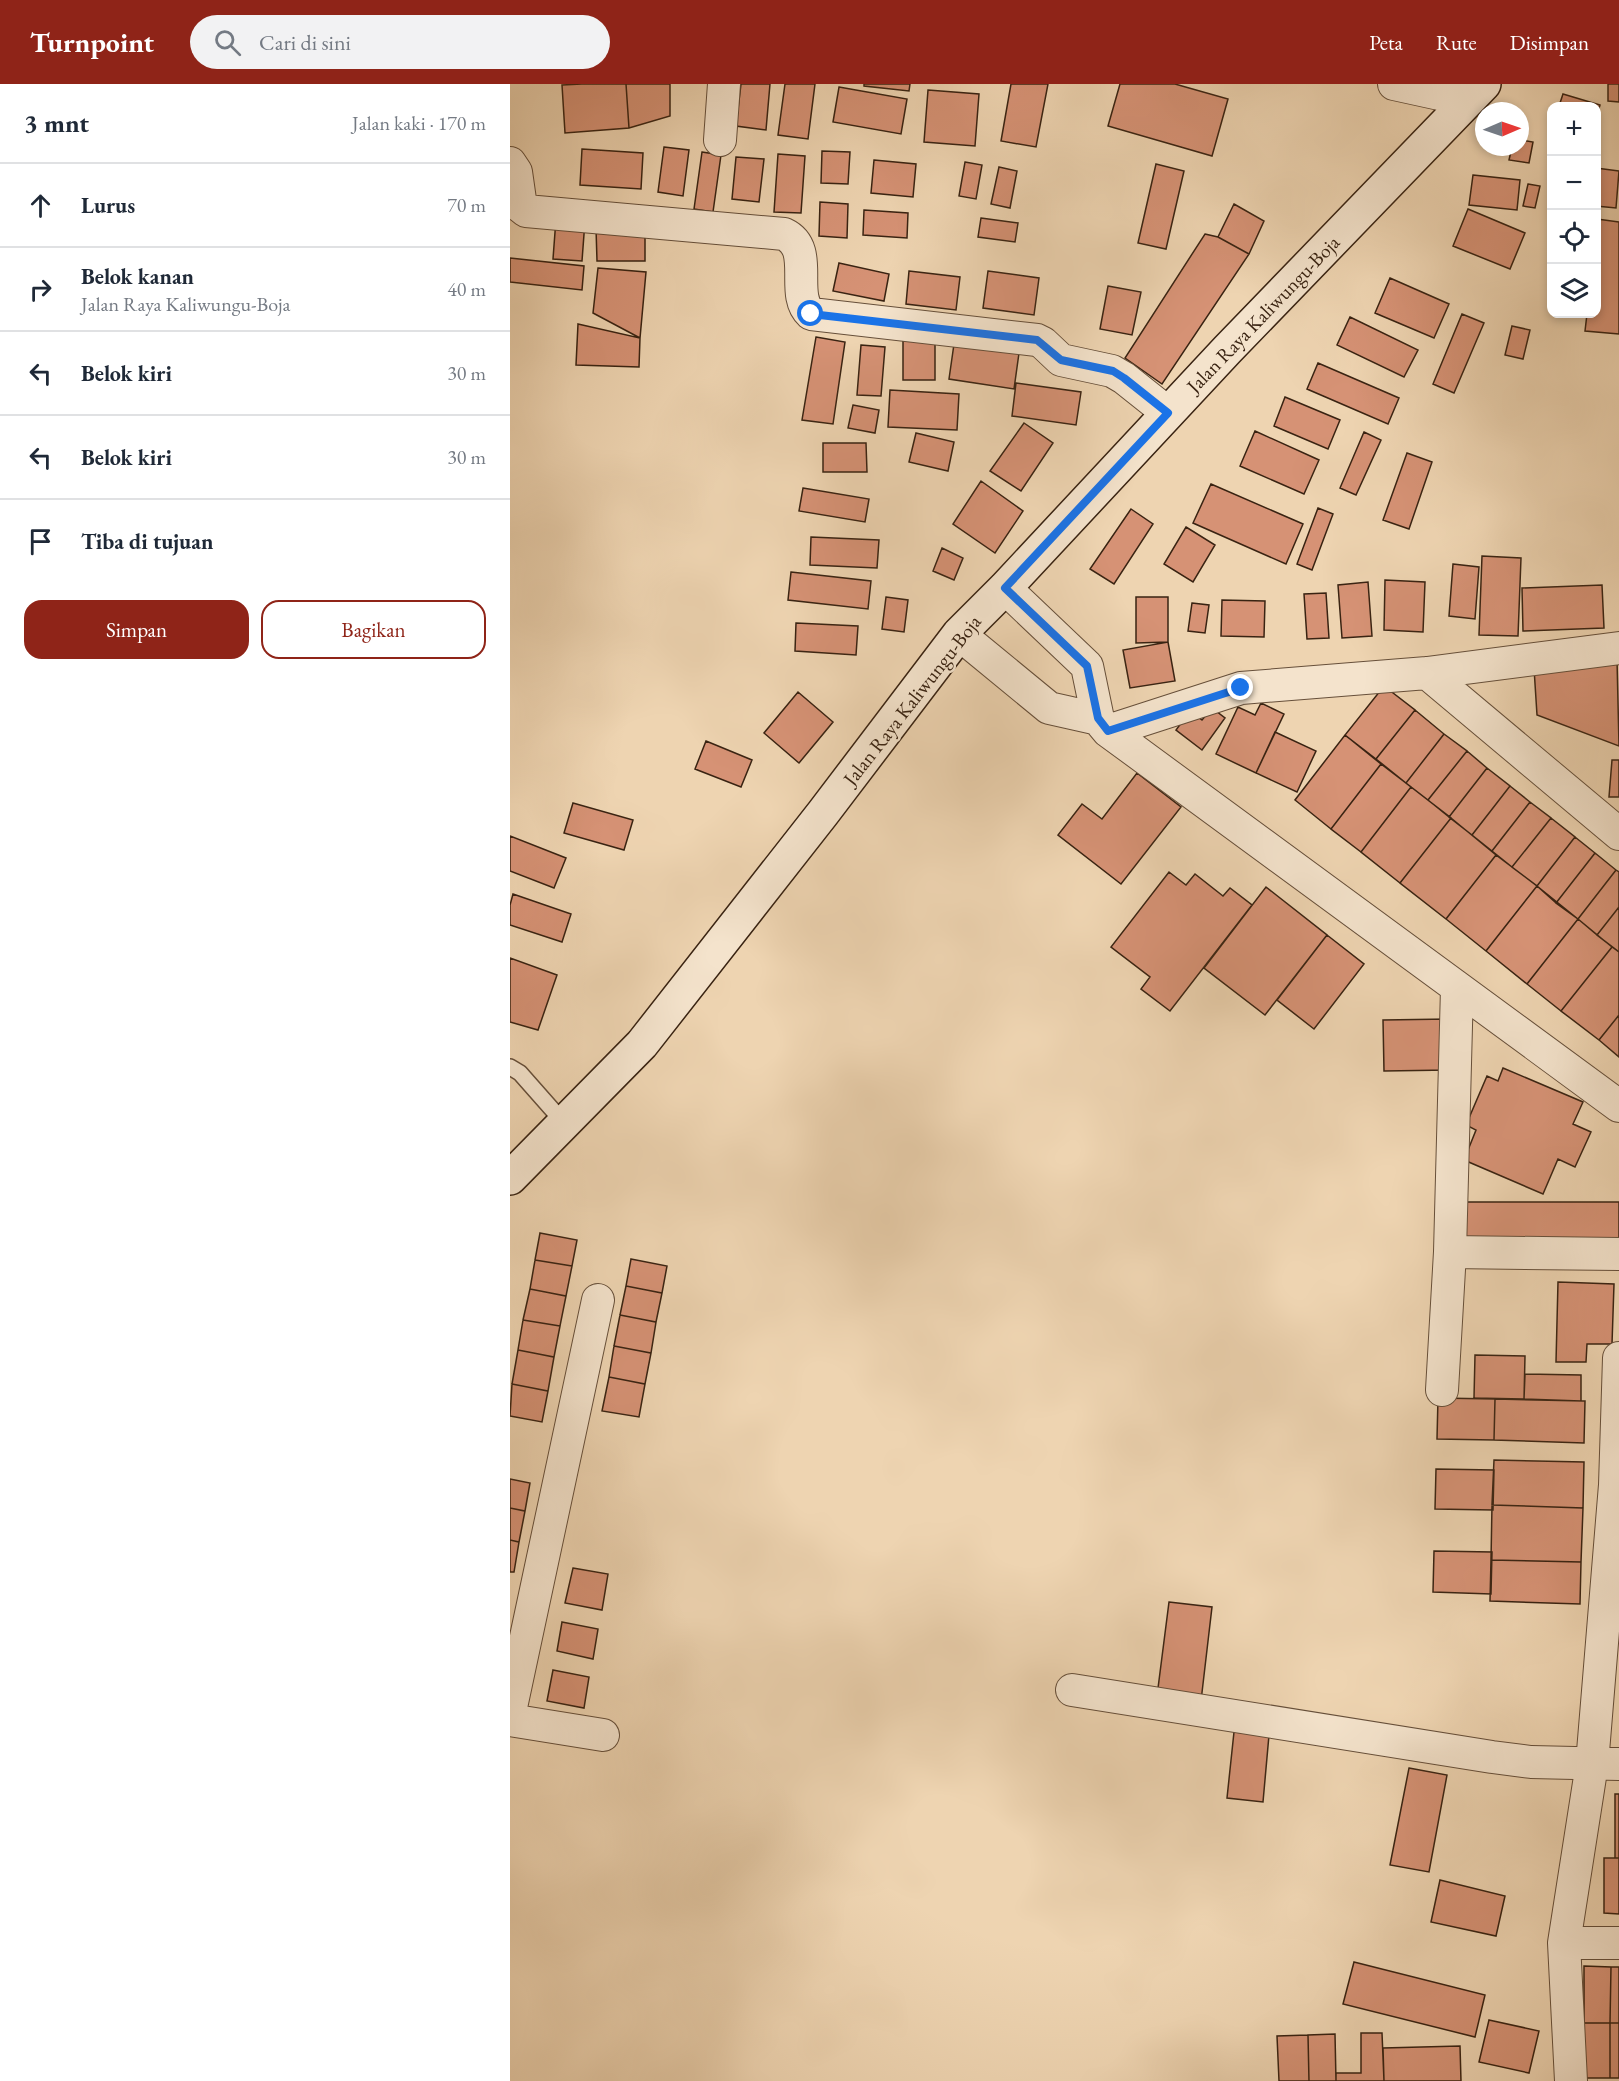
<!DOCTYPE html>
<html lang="id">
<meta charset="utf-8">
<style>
:root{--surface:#fff;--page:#f2f2f3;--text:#1f2937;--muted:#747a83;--line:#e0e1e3;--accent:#8f2418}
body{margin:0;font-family:"EB Garamond",serif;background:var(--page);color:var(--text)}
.controls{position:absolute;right:18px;top:18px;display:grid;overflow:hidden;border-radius:12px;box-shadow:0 3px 9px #0003}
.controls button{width:54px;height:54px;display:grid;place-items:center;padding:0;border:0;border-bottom:2px solid var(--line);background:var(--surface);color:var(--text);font:30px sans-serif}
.compass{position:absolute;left:965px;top:18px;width:54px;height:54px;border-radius:50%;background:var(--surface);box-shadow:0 3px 9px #0003;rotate:88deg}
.stop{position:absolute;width:18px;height:18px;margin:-14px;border:4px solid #1a73e8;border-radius:50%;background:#fff}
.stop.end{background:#1a73e8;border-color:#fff;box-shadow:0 2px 6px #0008}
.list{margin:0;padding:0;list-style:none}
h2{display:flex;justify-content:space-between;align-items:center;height:78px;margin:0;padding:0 24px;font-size:26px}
h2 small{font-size:20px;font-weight:400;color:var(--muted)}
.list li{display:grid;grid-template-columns:39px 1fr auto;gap:18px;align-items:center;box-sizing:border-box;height:84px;padding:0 24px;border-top:2px solid var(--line)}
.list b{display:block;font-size:22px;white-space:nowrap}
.list p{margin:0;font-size:20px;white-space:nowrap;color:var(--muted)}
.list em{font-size:20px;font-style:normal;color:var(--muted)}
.actions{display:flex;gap:12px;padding:18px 24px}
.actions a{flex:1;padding:14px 0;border:2px solid var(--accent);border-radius:18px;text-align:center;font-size:21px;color:var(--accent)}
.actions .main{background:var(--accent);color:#fff}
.icon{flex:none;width:33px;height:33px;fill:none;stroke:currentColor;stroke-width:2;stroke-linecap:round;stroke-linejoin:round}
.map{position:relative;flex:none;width:1109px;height:1997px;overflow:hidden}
header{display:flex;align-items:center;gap:36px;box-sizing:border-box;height:84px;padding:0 30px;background:var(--accent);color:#fff}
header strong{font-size:28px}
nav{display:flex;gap:33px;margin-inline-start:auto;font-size:21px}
.search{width:420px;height:54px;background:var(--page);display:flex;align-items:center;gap:15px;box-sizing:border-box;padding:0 21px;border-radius:33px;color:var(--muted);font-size:22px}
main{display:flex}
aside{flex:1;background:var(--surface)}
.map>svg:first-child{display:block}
</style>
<header>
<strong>Turnpoint</strong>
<div class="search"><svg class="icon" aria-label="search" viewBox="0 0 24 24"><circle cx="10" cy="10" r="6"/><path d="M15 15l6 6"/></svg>Cari di sini</div>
<nav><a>Peta</a><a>Rute</a><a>Disimpan</a></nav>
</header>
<main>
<aside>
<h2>3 mnt<small>Jalan kaki · 170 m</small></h2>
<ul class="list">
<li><svg class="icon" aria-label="ahead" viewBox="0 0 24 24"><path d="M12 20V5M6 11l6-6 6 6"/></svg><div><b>Lurus</b></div><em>70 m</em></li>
<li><svg class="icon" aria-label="right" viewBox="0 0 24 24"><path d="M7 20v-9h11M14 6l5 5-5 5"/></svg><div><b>Belok kanan</b><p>Jalan Raya Kaliwungu-Boja</p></div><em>40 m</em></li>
<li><svg class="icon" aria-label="left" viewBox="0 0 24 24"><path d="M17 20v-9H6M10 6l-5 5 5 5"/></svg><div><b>Belok kiri</b></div><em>30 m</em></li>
<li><svg class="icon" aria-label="left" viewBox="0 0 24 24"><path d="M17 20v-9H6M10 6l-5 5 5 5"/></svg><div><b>Belok kiri</b></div><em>30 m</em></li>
<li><svg class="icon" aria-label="arrive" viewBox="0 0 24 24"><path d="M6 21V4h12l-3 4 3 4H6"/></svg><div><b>Tiba di tujuan</b></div></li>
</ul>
<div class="actions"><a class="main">Simpan</a><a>Bagikan</a></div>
</aside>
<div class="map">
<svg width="1109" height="1997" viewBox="0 0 1109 1997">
<rect width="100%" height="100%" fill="#eed4b1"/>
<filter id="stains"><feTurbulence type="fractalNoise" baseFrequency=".00333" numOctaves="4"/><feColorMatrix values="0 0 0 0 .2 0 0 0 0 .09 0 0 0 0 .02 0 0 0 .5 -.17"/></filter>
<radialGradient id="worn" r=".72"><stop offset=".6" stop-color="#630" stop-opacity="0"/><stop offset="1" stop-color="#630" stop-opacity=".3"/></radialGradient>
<path fill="#d69275" stroke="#392312" stroke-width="1.5" d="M72,0H116L119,44L55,49L52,1Z
M116,0H160V32L119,44Z
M231,0H260L256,46L226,42Z
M275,0H305L298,55L268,51Z
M354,0H400L399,7L354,2Z
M501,0H538L526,63L491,57Z
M610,0H665L718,15L702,72L598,42Z
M1098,0H1109V18L1098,17Z
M329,3L397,15L391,50L323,38Z
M418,6L469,10L465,62L414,58Z
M1053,10L1090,21L1086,35V22H1049Z
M1010,56L1023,58L1019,79L999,76L1002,63H1010Z
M154,63L179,66L173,112L148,108Z
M72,65L133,69L131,105L70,101Z
M312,67L340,68L338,100L311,99Z
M192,68L211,71L203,128L184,125Z
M268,70L295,72L291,129L264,128Z
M226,73L254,75L249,118L222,115Z
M364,76L406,80L403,113L361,109Z
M455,78L472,81L466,115L449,112Z
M646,80L674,87L656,165L628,159Z
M489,83L507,87L500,124L481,120Z
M1086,84L1109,87L1106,124L1086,122Z
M963,91L1010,96L1007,126L959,121Z
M1018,100L1030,102L1025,124L1013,122Z
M310,118L338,120L337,154L309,152Z
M724,120L754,137L739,170L708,153Z
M958,125L1015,149L1000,185L943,162Z
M354,126L398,129L397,154L353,151Z
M471,134L508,139L505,158L468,153Z
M46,135L75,137L72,177L43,175Z
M1087,135L1109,138V250L1075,247L1077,230H1086Z
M86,144H135V177H87Z
M695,150L708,153L739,170L652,300L615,274Z
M0,174L74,182L72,206L0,198Z
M329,179L379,190L374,217L323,207Z
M88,184L136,188L130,254L83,229Z
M399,187L450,193L446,226L396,220Z
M478,187L529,194L524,231L473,224Z
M880,194L939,220L924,254L865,229Z
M598,202L631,208L622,251L590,245Z
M952,230L974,239L944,309L923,300Z
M840,233L908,266L894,293L827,261Z
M68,240L130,254L129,283L66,281Z
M1002,242L1020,246L1013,275L995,271Z
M393,252L425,253V296H393Z
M306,253L335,258L323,340L292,336Z
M444,260L509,269L504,305L439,295Z
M351,261L375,263L371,312L347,311Z
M808,279L889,314L878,340L797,305Z
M506,299L571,308L566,341L502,332Z
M380,306L449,310L447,346L378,343Z
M775,313L830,336L818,365L764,342Z
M343,321L369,326L365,349L338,344Z
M514,339L543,359L511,407L480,387Z
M745,347L809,376L794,410L730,382Z
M854,348L871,356L846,411L830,404Z
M406,349L444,358L438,387L399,378Z
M313,359H356L357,388H313Z
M897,369L922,378L899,445L873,436Z
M471,397L513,427L485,469L443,440Z
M701,400L793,440L776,480L683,439Z
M293,404L359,415L355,438L289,427Z
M808,424L823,430L802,486L787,480Z
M621,425L643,440L604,500L580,485Z
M676,443L705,461L683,498L654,480Z
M301,453L369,456L367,484L300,481Z
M432,464L453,474L444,496L423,487Z
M972,472L1011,474L1008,552L969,551Z
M943,480L969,483L965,535L939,532Z
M281,488L361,497L358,525L278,516Z
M875,496L915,498L913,548L874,546Z
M858,498L862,552L832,554L828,501Z
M1092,501L1094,544L1013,547L1012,504Z
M816,509L819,554L797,555L794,510Z
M376,513L398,516L394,548L372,545Z
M626,513H658V558L626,559Z
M712,516L755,517L754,553L711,552Z
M682,519L699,521L695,549L678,547Z
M286,539L348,542L346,571L285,567Z
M658,558L665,597L620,604L613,566Z
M1107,575L1109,662L1027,631L1024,584Z
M874,602L905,626L866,675L835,651Z
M288,608L323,638L289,679L254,649Z
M751,619L774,630L746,689L706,670L728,623L745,631Z
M702,624L715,634L692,666L666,646L680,627L692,636Z
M905,626L934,650L896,699L866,675Z
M765,648L806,667L787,708L746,689Z
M934,650L957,667L918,716L896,699Z
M835,651L871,680L821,745L785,716Z
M196,657L242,676L231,703L185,685Z
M957,667L977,684L939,733L918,716Z
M1102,676H1109V713H1099Z
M871,680L901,703L851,768L821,745Z
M977,684L1000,702L962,751L939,733Z
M627,689L671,723L611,800L548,751L572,720L592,735Z
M1000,702L1020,718L982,767L962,751Z
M901,703L941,734L890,799L851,768Z
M1020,718L1041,734L1002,783L982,767Z
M63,719L123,736L114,766L54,749Z
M941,734L986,771L936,835L890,799Z
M1041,734L1065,753L1027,802L1002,783Z
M0,752L56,774L44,804L0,787Z
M1065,753L1085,769L1046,819L1027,802Z
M1085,769L1106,786L1068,835L1046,819Z
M986,771L1027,802L976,867L936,835Z
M1106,786L1109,788V823L1087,851L1068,835Z
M659,788L676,801L685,790L713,812L720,804L742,821L660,927L631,905L640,893L601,863Z
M1027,802L1068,835L1017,900L976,867Z
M756,803L817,851L755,931L694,884Z
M3,810L61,830L52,858L0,841V821Z
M1109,823V868L1087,851Z
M1068,835L1102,863L1051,927L1017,900Z
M817,851L854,880L804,945L767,916Z
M1102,863L1109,868V931L1089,956L1051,927Z
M0,874L47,891L28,946L0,938Z
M1109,931V973L1089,956Z
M939,935V986L874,987L873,936Z
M993,984L1073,1018L1063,1040L1081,1048L1065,1083L1048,1075L1033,1110L954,1076L966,1046L956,1041L977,992L988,997Z
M954,1118H1109V1164H954Z
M30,1149L67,1156L62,1182L25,1176Z
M121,1175L157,1182L152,1209L116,1202Z
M25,1176L62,1182L56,1212L20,1205Z
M1048,1198L1104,1200L1102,1260H1077L1076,1278H1046Z
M116,1202L152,1209L146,1238L110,1231Z
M20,1205L56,1212L50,1242L13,1236Z
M110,1231L146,1238L141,1269L104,1262Z
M13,1236L50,1242L44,1273L8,1266Z
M104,1262L141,1269L135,1300L99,1293Z
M8,1266L44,1273L38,1307L2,1300Z
M965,1271L1015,1272L1014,1315L964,1314Z
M1015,1290L1071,1291V1317L1014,1315Z
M99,1293L135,1300L129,1333L92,1327Z
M2,1300L38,1307L32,1338L0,1332Z
M928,1314L985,1315L984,1356L927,1355Z
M985,1315L1075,1317L1074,1359L984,1356Z
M984,1376L1074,1378L1073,1424L982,1421Z
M926,1385L984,1386L983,1426L925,1425Z
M0,1395L20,1399L15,1427L0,1424Z
M982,1421L1073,1424L1071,1478L981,1476Z
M0,1424L15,1427L9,1458L0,1456Z
M0,1456L9,1458L4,1488H0Z
M924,1467L982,1468L981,1510L923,1508Z
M981,1476L1071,1478L1070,1520L980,1517Z
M63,1484L98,1490L92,1526L55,1519Z
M659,1518L702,1523L691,1617L647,1612Z
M52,1538L88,1545L83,1575L47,1567Z
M43,1586L79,1593L74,1624L37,1617Z
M724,1648L759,1651L753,1718L717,1714Z
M899,1684L937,1691L919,1788L880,1781Z
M1105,1710H1109V1774H1105Z
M1094,1774H1109V1830L1094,1829Z
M930,1796L995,1812L986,1852L921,1838Z
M844,1878L975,1911L965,1953L833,1920Z
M1074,1882L1101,1883L1100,1939H1074Z
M1101,1883H1109V1939H1100Z
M979,1936L1029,1947L1019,1989L969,1978Z
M1074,1939H1100V1994H1074Z
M1100,1939H1109V1994H1100Z
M851,1949H872L874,1997H826V1989H851Z
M825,1950L826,1997H799L798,1951Z
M798,1951L799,1997H769L767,1952Z
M950,1962L951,1997H874L873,1964Z"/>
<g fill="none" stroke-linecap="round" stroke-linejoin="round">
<g stroke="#664f3a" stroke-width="18">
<path id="lane" d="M0,983L10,989L55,1040"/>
</g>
<g stroke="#664f3a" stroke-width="34">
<path id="street" d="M884,0L957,16
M210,56L214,0
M0,79L6,88L11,123L16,127L274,150C306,165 279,210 301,230L527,256L533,259L551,276L602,287L614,294L658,329
M495,504L577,582L588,635L598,647L1109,1022
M449,550L539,624L588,635
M917,589L1109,750
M598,647L731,604L917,589L1109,564
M947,904L940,1168L1109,1170
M932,1306L940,1168
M562,1606L982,1673L1021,1678L1109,1680
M0,1628L88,1216
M0,1636L93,1651
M1054,1859H1109
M1061,1997L1054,1859L1082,1680L1105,1401L1109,1274"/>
</g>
<g stroke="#392312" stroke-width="36">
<path id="secondary" d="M0,1094L132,960L313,729L449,550L495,504L717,266L974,0"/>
</g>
<use href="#lane" stroke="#f4e3cc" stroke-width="15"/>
<use href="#street" stroke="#f4e3cc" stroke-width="32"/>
<use href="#secondary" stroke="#f4e3cc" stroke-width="33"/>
</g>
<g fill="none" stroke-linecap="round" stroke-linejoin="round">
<path stroke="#1a73e8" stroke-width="8" d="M301,230L527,256L551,276L603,287L614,294L658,329L495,504L577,582L588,634L598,647L731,604"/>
</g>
<g text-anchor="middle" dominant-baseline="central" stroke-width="5" stroke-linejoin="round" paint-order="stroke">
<g font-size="20" fill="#392312" stroke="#f4e3cc">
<text transform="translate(753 230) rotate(-46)">Jalan Raya Kaliwungu-Boja</text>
<text transform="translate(402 616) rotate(-52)">Jalan Raya Kaliwungu-Boja</text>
</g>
</g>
<rect width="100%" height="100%" filter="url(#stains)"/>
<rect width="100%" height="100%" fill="url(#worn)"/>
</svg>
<div class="controls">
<button>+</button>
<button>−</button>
<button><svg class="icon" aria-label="locate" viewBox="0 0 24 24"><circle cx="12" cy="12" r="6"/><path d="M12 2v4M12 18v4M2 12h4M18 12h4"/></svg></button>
<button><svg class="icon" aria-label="layers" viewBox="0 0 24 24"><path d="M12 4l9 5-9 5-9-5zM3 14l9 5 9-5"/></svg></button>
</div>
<svg class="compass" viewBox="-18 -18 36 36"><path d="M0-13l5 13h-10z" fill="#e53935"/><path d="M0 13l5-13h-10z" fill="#747a83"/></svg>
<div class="stop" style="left:301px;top:230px"></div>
<div class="stop end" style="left:731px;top:604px"></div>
</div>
</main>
